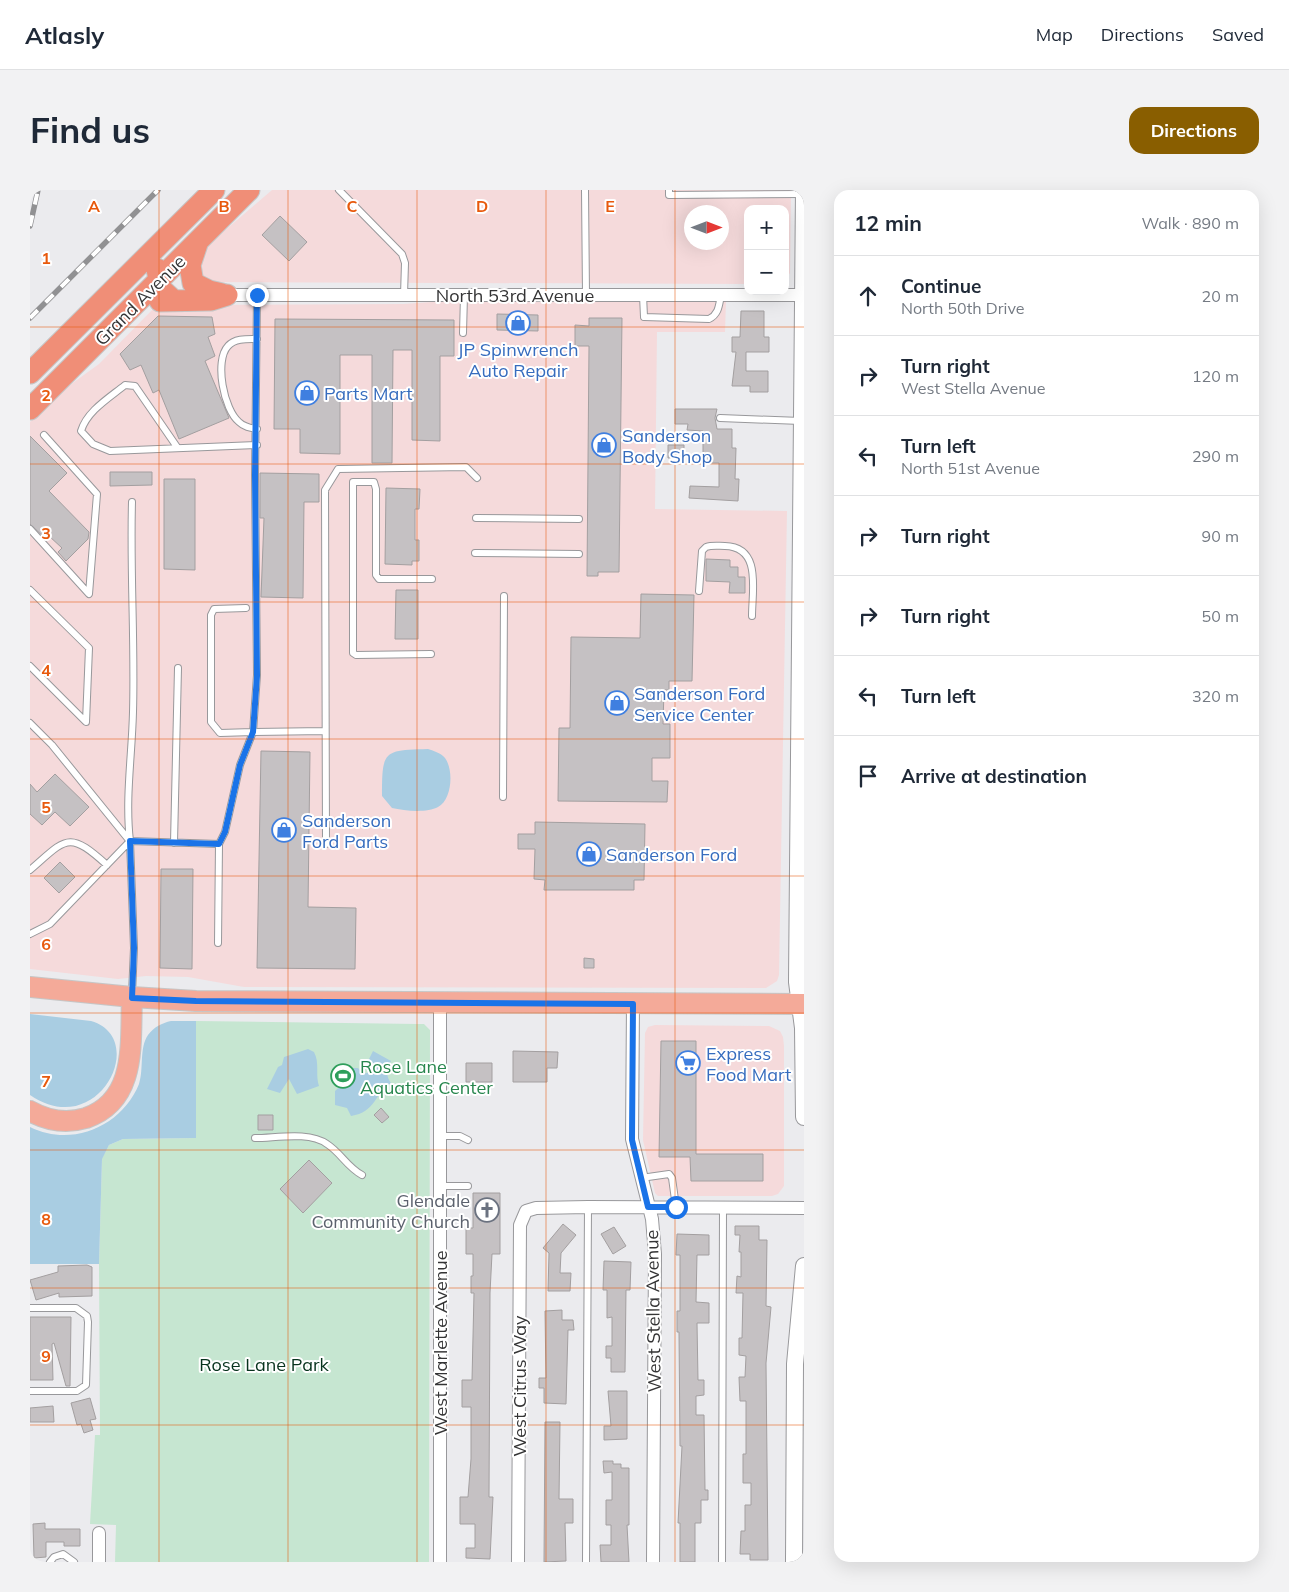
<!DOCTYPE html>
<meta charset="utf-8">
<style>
:root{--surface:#fff;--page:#f2f2f3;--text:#1f2937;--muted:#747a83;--line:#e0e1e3;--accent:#895e00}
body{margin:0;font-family:Mulish,sans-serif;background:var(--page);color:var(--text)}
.controls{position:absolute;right:15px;top:15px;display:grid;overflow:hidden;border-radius:10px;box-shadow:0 5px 20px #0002}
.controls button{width:45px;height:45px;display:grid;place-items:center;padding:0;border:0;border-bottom:1px solid var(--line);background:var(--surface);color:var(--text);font:25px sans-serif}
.compass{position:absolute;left:654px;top:15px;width:45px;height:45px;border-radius:50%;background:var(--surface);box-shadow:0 5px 20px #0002;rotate:90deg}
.stop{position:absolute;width:15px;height:15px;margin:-11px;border:4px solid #1a73e8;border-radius:50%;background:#fff}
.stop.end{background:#1a73e8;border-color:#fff;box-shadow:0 1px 5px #0008}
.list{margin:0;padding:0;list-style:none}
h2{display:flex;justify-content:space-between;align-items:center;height:65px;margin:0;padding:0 20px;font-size:21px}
h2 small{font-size:16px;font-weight:400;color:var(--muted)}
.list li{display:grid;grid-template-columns:32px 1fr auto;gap:15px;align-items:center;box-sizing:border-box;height:80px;padding:0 20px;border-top:1px solid var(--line)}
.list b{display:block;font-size:19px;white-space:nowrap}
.list p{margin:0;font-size:16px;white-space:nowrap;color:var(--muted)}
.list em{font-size:16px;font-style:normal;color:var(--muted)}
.icon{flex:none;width:28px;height:28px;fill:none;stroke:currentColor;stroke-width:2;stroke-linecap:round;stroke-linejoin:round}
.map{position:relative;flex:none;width:774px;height:1372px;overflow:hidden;border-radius:15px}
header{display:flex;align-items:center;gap:30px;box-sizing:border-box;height:70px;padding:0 25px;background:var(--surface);border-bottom:1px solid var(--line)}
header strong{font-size:24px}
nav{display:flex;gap:28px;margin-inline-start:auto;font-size:18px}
.intro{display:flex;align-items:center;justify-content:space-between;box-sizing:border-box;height:120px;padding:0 30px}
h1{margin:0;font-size:35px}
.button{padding:12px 22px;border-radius:15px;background:var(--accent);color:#fff;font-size:18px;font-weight:700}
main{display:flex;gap:30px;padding:0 30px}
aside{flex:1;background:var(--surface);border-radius:15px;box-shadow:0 5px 20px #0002}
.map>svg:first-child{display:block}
</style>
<header>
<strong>Atlasly</strong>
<nav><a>Map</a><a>Directions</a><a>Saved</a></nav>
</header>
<div class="intro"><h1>Find us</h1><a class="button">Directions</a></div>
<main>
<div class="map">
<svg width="774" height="1372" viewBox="0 0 774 1372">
<rect width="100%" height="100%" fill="#ebebee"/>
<path fill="#f5dadb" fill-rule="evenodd" d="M242,0H761L760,83L755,90V19H718V94L172,92L169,68L179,54ZM662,22H692V52H662Z
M429,110L696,111L695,142H627L625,319L757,321L749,785L747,791L736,798L214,797L158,787L116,786L88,789L0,779V232L33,200L69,174L124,118L142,115L374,114Z
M625,835L739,836L750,841L753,847L754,856V996L748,1004L742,1006H628L625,1003L613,950L615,843L618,837Z"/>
<path fill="#c6e6d1" d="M166,831L388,834H394L400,840L399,1372H85L86,1335L60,1334L65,1245H70L69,1074L72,968L79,955L93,949L166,948Z"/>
<path fill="#a9cde2" d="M398,559C404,561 411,563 415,568C424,580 422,610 408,617C397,623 375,621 362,618L352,606C352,561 353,560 398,559Z
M0,824L61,831C120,848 68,952 0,905Z
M141,831H166V948L93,949L79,955L72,969L69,1074H0V937C42,958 92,936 109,894C114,879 109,858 118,845C124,837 132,833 141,831Z
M278,859L284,862C290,873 285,884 289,896L267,904L259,889L250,903L237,899L248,877L252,875L254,867Z
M343,861L361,871C357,878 355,885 361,893C344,904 346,922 321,926L317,918L305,915V901L316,891L315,885L319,878H328L333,884L340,882L342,873L338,871Z"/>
<path fill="#c5c1c3" stroke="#a39fa0" d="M250,26L277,52L259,71L232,45Z
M711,121H734V147H739V162H716V181H738V202H720V196H702L706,162H702V147H710Z
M467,124L508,125V141L467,140Z
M128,126L182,127L185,144L178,147L185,166L175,171L199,228L149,249L129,200L123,203L111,175L100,180L90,164Z
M559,128H592L589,382H568V386H557L559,156H545V135L559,136Z
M245,129L424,130V166H410V251L382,250V160H363L362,273H342V165H310V264L270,263V239H244Z
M645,219H687L685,228L687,239H702V258H706L705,289H709L708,311L659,308L660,296L689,297V273H678V265H673V241L657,240L658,234H645Z
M0,246L37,283L19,301L59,342L58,349L36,371L28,362L32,358L19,346L16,349L0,334Z
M638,255H654V268H638Z
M80,282H122V295L80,296Z
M230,283L289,284V312H274L273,408L231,407L234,328H230Z
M134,289H165V380L134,379Z
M356,298L390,299L389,319H385V350H389V371H382V375L355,374Z
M676,369L700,370V377H708V387H715V403H699L700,392L676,391Z
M366,400H388V449H365Z
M611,404L664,405L662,491H639V500H634L633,534H640V568H622V591H638L637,612L528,611L529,538H540L541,447L610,448Z
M231,561L280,562L278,717L326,718L325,779L227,778Z
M25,584L59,617L40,636L25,622L12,635L0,624V594L7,602Z
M505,632L615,634L614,690H604V700H514L515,690L504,689L505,659H488V644H505Z
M30,672L45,687L29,703L14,688Z
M131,679H163L162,779L130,778Z
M554,768L564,769V778H554Z
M631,851H666V964H733V991H661L660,967H629Z
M483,861L528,862L527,878H517V892H483Z
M436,873H462V892H436Z
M351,918L359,927L352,933L344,925Z
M228,925H243V940H228Z
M279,970L302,993L273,1023L250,999Z
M443,1003H470V1064H462L460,1103L459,1307H463L460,1369L436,1368V1358H445V1334H430V1307H438L441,1269V1217H432V1190H442L444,1103H441V1086H443V1064H436V1038H443Z
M533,1034L546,1045L531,1063L530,1083H541L540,1101H518L519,1063L513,1058Z
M705,1036H729V1050H737L736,1116L741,1117L736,1173L738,1370H720V1364H710L711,1341H715V1315H721V1293H713V1264H716V1211H710L709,1187H715L716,1166L709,1165V1148H712L713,1103H706L707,1086L711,1087V1062H709L710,1045H705Z
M584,1037L596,1056L583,1064L571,1044Z
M647,1044L679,1045V1065H667L666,1112L679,1113V1133H667L668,1190H674V1205L666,1206V1225H674L675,1300H678V1310H671V1333H665V1372H650V1333H648L652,1256H650L649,1142H647V1121H650V1065H646Z
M574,1071L601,1072L600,1100H596L595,1182H581V1168H576V1156H582V1127L577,1128V1100H573Z
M57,1075L62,1077V1106L29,1107V1103L6,1110L0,1090L28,1082V1076Z
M532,1120V1130H543L544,1140H538L536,1214L514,1213V1198H509V1188H516L515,1121Z
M0,1127H41L40,1196H36L24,1153L22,1154L23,1190H0Z
M578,1201H597V1249L574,1250V1236H581Z
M60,1208L66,1229L60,1230L63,1240L54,1243L51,1234L47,1235L41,1213Z
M23,1216L24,1232H0V1218Z
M515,1232H530L529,1309H543V1333H535L536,1371L514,1372Z
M573,1271H583V1274H591V1278H599V1335H597L599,1372H571L570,1355H581V1335H576V1310H582V1282L574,1283Z
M15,1333V1339H50V1356H34V1352H16V1367L4,1368L3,1334Z"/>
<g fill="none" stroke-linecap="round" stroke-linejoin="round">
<g stroke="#98989b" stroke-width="8">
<path id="service" d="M309,0L372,64L375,73L374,105
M555,0L556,105
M639,0V5L772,4
M227,105L225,285L227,485L223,542L295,541
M613,105L614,127L679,129C689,124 689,115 691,105
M433,143L434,105
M690,228L771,231
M227,239C220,238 214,237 209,232C194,220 184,171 198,156C205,148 218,149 227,149
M147,257L105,196L95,195C79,208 57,221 51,241L63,254L80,261L227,255
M446,328L549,329
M0,339L59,404L67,304L14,245
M445,363L549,364
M0,400L59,458L56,532L0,476
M669,401L672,361L676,357C682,355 688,356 695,356C732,357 722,400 722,426
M401,464L326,465L323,463V292H344L346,299V385L349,389H402
M0,533L22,555L99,650
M473,607L474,406
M100,651C95,609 102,565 103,522C105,452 100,382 102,312
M144,653L148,478
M189,654L195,642L210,575L223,542L190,543L181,532V425L184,419L216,418
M296,654L295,300L308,279L436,277L447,288
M0,680C37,648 38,640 77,675
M0,744L20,734L100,651
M102,804L104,758L100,651L189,654L188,753
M410,946H430L438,950
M225,948C246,948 279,941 297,954C311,963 317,977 332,985
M611,988L639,984L642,988L646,1017
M410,996H438
M0,1118H46L57,1126L58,1132L56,1195L47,1201H0
M20,1372L24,1367L33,1364L44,1372
M556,1372L558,1017
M692,1372L693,1018"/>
</g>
<g stroke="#98989b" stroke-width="14">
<path id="minor" d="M197,105H772
M603,813L602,949L622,1029L625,1064L623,1372
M69,1372V1343
M410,1372V813
M488,1372L490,1035L496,1021L506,1018L558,1017L774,1018"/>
</g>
<g stroke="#98989b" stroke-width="18">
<path id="tertiary" d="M774,0L767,792L773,838L774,927
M764,1372L765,1174L774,1076"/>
</g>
<g stroke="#c6c6c6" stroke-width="22">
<path id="primary" d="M0,797L102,807L166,811L774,814
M0,921C18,931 36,934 56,928C108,910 100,852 102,807"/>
</g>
<g stroke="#c6c6c6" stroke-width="23">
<path id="trunk" d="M167,54L160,75L163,93L179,101L192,104
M127,79L131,99L143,110
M130,111L181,110L197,105
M0,183L184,0
M0,219L219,0"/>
</g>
<use href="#service" stroke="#fff" stroke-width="6"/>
<use href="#minor" stroke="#fff" stroke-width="12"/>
<use href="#tertiary" stroke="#fff" stroke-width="16"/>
<use href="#primary" stroke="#f4aa99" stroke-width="20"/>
<use href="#trunk" stroke="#f08e77" stroke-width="21"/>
<g stroke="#919193" stroke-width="5.5">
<path id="rail" d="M0,1V0
M0,36L8,0
M0,128L128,0"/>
</g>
<use href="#rail" stroke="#fff" stroke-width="4" stroke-dasharray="11" stroke-linecap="butt"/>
</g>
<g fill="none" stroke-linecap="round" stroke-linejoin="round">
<path stroke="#1a73e8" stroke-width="6" d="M227,105L225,285L227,486L223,542L210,575L195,642L189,654L100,651L104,758L102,808L166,811L603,814L602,950L618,1017H646"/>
</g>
<path fill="none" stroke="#e8590c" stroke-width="1" stroke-opacity="0.55" d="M129,0V1372M258,0V1372M387,0V1372M516,0V1372M645,0V1372M0,137H774M0,274H774M0,412H774M0,549H774M0,686H774M0,823H774M0,960H774M0,1098H774M0,1235H774"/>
<defs>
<g id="shop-ring" transform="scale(1.25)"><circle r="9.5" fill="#fff" stroke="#3f7fe0" stroke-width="1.5"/><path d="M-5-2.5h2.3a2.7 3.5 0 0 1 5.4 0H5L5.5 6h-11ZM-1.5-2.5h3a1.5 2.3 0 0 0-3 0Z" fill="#3f7fe0"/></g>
<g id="supermarket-ring" transform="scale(1.25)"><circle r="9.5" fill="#fff" stroke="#3f7fe0" stroke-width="1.5"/><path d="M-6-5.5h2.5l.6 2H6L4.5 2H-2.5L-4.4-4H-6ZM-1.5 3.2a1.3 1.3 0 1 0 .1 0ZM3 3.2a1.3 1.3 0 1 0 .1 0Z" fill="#3f7fe0"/></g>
<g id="stadium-ring" transform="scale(1.25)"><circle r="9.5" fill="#fff" stroke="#2e9e5b" stroke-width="1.5"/><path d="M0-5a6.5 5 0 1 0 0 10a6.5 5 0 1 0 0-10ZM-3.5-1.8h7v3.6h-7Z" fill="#2e9e5b"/></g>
<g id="church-ring" transform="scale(1.25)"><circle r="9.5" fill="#fff" stroke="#6b7280" stroke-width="1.5"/><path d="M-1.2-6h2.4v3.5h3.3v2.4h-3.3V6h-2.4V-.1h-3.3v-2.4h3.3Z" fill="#6b7280"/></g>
</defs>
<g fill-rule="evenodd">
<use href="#shop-ring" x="488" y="133"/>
<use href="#shop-ring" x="277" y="203"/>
<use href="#shop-ring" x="574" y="255"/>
<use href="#shop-ring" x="587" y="513"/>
<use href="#shop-ring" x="254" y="640"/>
<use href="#shop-ring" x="559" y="664"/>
<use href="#supermarket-ring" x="658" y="873"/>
<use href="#stadium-ring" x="313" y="886"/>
<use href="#church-ring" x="457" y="1020"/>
</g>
<g text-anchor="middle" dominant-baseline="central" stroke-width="4" stroke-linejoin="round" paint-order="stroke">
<g font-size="18" fill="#343435" stroke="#fff">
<text x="485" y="105">North 53rd Avenue</text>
<text transform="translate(110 110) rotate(-45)">Grand Avenue</text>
<text transform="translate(623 1121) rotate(-91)">West Stella Avenue</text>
<text transform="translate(410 1153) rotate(-90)">West Marlette Avenue</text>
<text transform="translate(489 1196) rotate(-90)">West Citrus Way</text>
</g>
<g font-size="18" fill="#366cbe" stroke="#fff" text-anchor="start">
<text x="488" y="159" text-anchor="middle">JP Spinwrench<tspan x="488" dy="21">Auto Repair</tspan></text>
<text x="294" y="203">Parts Mart</text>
<text x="592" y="245">Sanderson<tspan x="592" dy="21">Body Shop</tspan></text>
<text x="604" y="503">Sanderson Ford<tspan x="604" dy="21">Service Center</tspan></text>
<text x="272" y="630">Sanderson<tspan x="272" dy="21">Ford Parts</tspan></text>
<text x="576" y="664">Sanderson Ford</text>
<text x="676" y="863">Express<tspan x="676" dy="21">Food Mart</tspan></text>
</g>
<g font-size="18" fill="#27864d" stroke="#fff" text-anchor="start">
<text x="330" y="876">Rose Lane<tspan x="330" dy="21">Aquatics Center</tspan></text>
</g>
<g font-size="18" fill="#5b616d" stroke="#fff" text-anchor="end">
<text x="440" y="1010">Glendale<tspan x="440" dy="21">Community Church</tspan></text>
</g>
<g font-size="18" fill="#07331d" stroke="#fff">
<text x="234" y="1174">Rose Lane Park</text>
</g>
</g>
<g font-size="16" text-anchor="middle" font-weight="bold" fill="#e8590c" stroke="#fff" stroke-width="4" stroke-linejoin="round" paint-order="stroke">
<text x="64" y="22">A</text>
<text x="194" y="22">B</text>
<text x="322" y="22">C</text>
<text x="452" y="22">D</text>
<text x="580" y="22">E</text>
<text x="16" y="74">1</text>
<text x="16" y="211">2</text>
<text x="16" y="349">3</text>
<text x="16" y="486">4</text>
<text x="16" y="623">5</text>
<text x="16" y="760">6</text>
<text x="16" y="897">7</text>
<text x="16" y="1035">8</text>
<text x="16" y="1172">9</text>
</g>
</svg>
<div class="controls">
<button>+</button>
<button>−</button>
</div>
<svg class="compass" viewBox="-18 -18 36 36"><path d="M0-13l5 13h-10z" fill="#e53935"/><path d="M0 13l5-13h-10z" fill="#747a83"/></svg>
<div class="stop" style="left:646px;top:1017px"></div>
<div class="stop end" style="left:227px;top:105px"></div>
</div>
<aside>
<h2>12 min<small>Walk · 890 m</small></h2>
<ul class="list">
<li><svg class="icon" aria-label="ahead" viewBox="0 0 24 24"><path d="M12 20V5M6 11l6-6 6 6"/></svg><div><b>Continue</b><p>North 50th Drive</p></div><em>20 m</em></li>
<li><svg class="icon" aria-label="right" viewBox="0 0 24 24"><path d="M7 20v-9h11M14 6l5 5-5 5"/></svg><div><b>Turn right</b><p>West Stella Avenue</p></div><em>120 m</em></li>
<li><svg class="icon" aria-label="left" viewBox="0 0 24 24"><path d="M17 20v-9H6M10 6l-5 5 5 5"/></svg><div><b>Turn left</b><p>North 51st Avenue</p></div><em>290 m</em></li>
<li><svg class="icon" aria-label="right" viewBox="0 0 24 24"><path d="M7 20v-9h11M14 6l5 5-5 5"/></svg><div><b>Turn right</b></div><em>90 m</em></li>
<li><svg class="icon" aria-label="right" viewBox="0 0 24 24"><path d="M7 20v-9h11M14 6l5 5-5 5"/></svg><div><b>Turn right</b></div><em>50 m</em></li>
<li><svg class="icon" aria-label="left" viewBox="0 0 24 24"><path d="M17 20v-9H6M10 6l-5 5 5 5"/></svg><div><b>Turn left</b></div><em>320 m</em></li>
<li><svg class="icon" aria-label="arrive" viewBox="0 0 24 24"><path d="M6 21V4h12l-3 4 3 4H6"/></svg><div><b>Arrive at destination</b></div></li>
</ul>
</aside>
</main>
